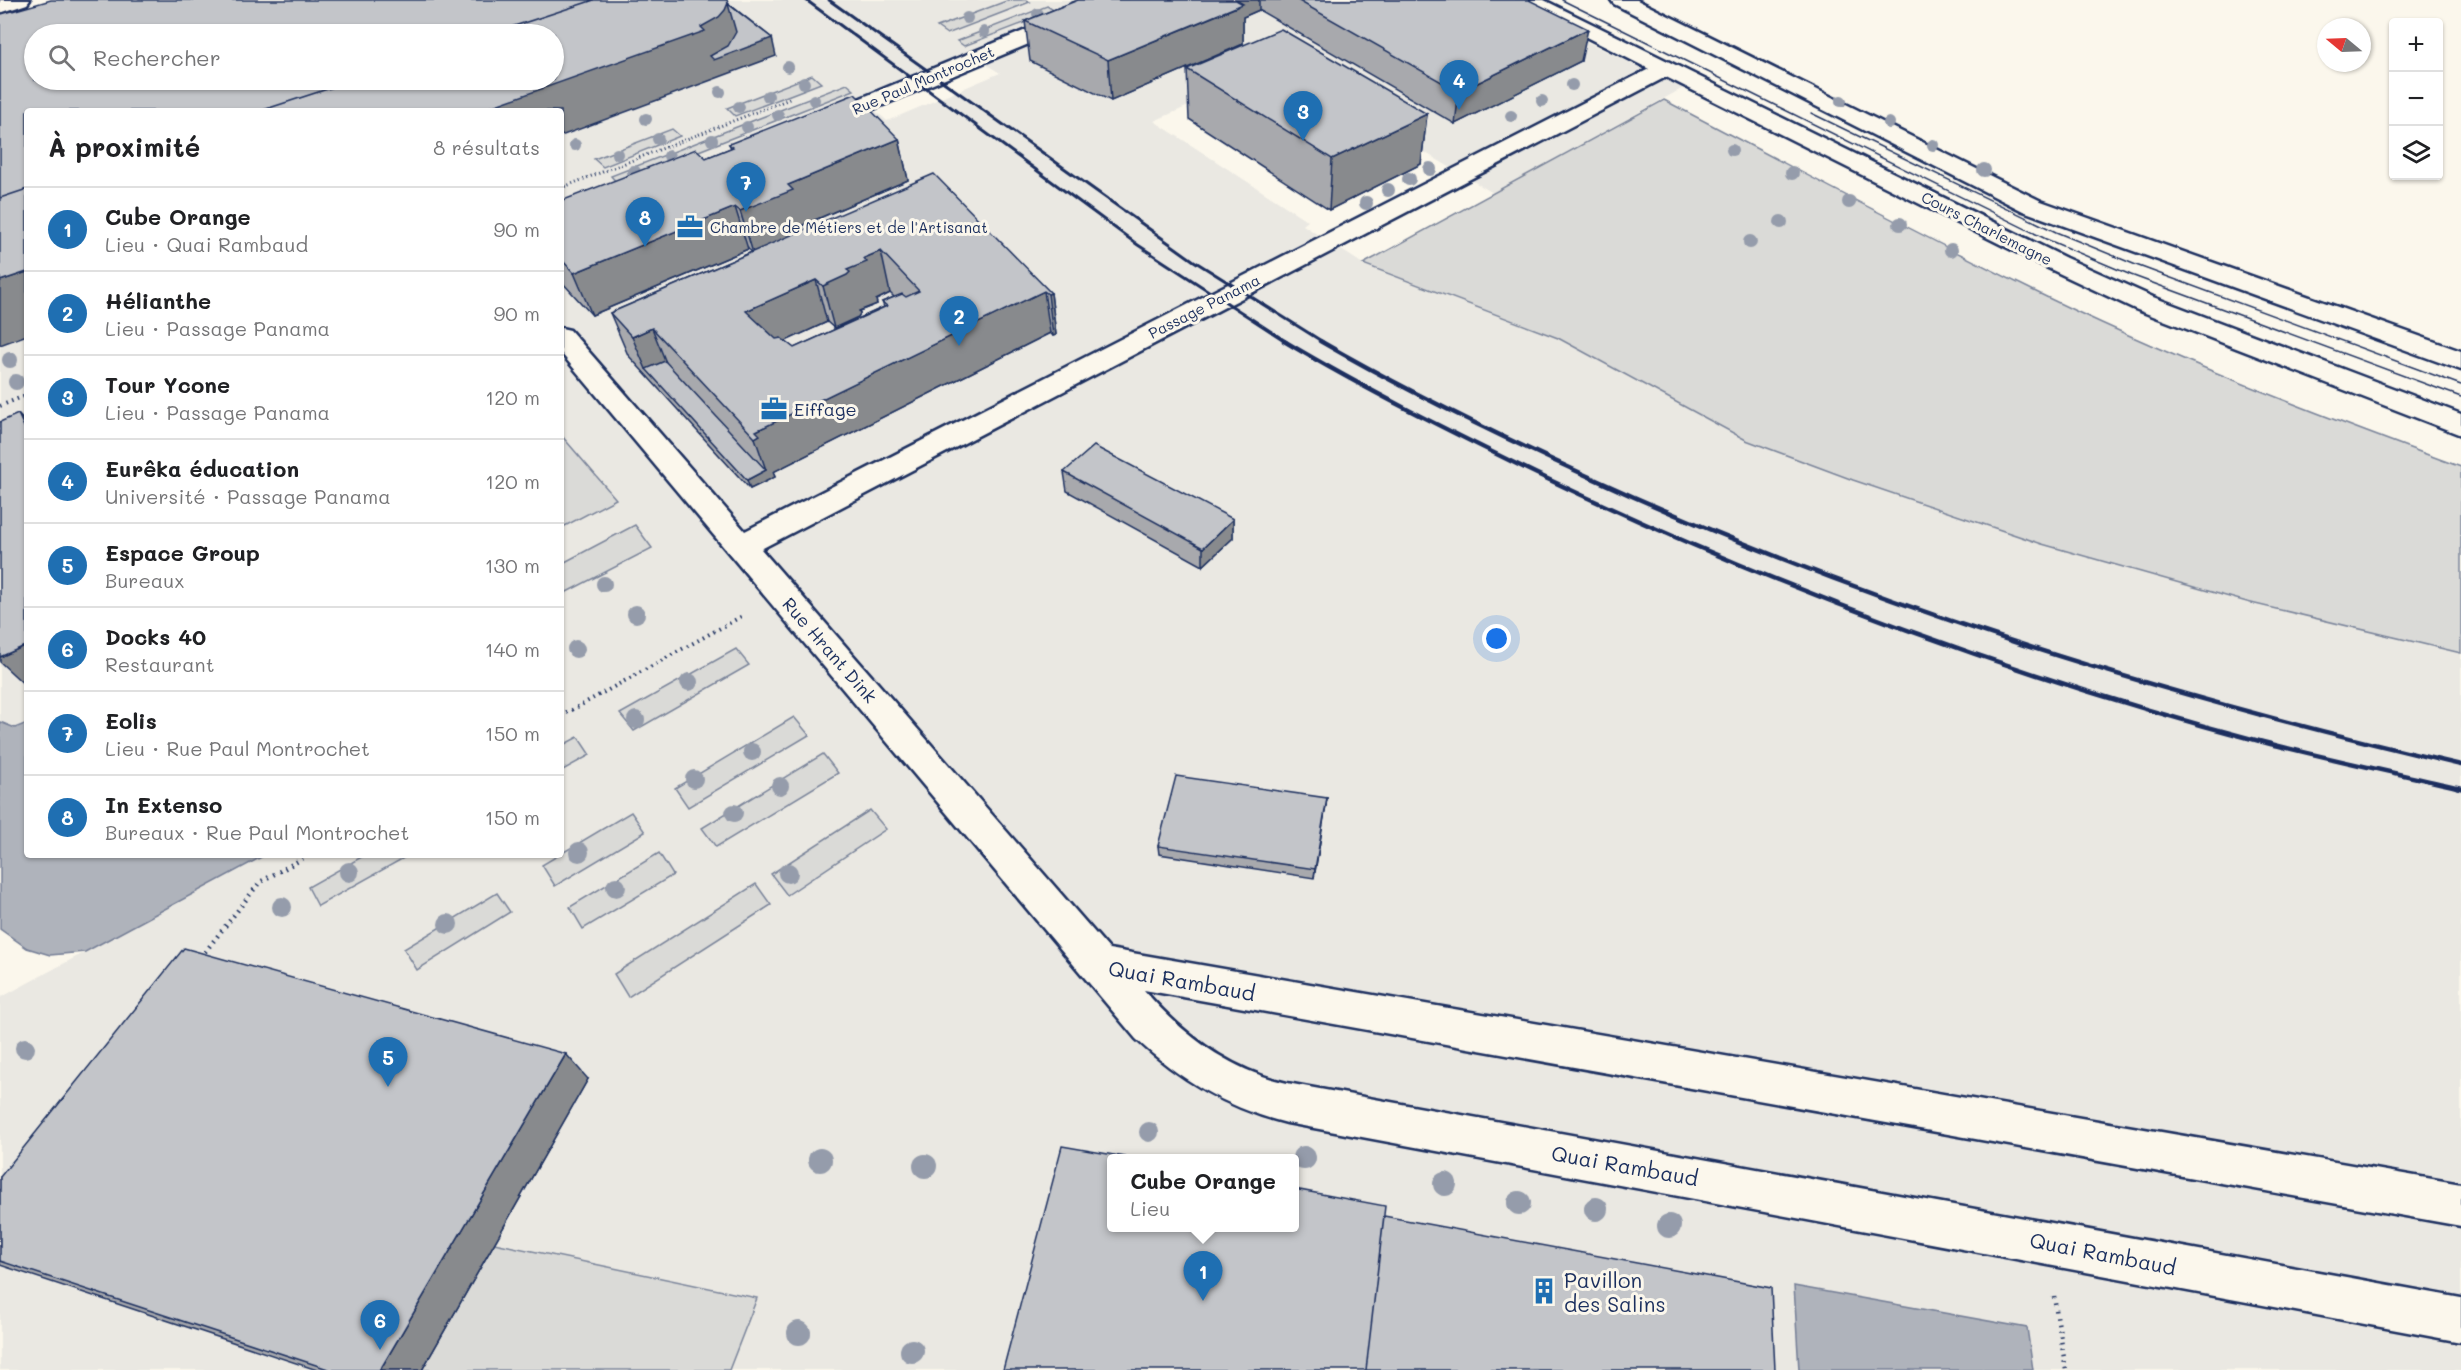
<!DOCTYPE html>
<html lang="fr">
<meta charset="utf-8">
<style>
:root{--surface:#fff;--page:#f6f6f6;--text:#202124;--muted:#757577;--line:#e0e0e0;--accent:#1f6fb2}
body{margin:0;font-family:Mali,sans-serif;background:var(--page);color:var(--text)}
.controls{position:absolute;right:18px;top:18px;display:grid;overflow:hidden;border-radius:6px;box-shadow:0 2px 4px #0004}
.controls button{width:54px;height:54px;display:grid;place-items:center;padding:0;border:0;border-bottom:2px solid var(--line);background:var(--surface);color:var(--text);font:30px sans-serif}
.compass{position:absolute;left:2317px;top:18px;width:54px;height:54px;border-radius:50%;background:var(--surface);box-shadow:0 2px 4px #0004;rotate:289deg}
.you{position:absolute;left:1497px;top:639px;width:21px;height:21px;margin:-15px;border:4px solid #fff;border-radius:50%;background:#1a73e8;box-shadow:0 0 0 9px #1a73e833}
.badge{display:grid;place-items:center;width:39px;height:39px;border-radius:50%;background:var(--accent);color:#fff;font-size:20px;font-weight:700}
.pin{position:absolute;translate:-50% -50px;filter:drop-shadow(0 2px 3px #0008)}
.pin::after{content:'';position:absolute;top:32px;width:21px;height:18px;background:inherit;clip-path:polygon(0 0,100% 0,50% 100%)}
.popup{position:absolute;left:1107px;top:1154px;width:192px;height:78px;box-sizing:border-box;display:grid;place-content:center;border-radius:6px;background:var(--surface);filter:drop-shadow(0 2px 4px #0005);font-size:20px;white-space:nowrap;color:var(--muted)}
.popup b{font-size:22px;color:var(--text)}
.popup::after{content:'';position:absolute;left:50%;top:100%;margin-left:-12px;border:12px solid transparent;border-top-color:var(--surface)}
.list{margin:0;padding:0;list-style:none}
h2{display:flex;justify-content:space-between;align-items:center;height:78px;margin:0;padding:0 24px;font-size:26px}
h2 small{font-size:20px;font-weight:400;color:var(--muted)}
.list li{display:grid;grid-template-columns:39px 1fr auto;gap:18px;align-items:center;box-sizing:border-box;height:84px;padding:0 24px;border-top:2px solid var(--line)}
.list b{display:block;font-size:22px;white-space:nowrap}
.list p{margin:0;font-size:20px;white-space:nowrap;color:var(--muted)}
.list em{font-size:20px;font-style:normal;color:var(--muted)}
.icon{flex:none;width:33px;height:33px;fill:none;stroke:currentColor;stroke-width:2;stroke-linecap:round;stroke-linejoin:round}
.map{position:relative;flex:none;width:2461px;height:1370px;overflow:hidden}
.search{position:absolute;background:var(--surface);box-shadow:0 2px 4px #0004;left:24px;top:24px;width:540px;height:66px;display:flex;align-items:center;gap:15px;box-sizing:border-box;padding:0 21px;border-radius:33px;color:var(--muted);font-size:22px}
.panel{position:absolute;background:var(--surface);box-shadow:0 2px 4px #0004;left:24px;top:108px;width:540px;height:750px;border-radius:6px}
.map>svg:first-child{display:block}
</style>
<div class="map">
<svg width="2461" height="1370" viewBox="0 0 2461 1370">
<rect width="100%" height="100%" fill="#fbf7ec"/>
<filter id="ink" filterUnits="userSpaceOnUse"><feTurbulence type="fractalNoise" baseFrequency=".0167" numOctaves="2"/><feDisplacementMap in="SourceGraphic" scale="12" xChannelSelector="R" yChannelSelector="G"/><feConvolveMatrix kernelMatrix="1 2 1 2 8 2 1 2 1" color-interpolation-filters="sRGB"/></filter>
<g filter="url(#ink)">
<path fill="#eae8e2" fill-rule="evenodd" d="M52,0H1500L1683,88L1493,193L1280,66L1154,121L1308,221L1303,225L1363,264L1558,338L1746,440L1853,480L2042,544L2247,602L2461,653V1370H0V998L265,855H561V111H27V723L15,728L0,722V17ZM34,34H554V80H34ZM968,53L1000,73L887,121L859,96ZM1112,1158H1294V1228H1112Z"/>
<path fill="#dadad7" stroke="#7a849a" stroke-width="1.5" d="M1009,0H1026L1030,2L947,34L937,27Z
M1047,6L1055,11L964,46L957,41Z
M812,75L821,83L735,116L727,108Z
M847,84L854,90L617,183L611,176Z
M1664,100C1784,163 1904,227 2026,287C2167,357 2314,413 2461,467V653L2247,602L2042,544L1853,480L1746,440L1558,338L1363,264Z
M672,129L680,136L603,167L594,159Z
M561,435L616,499L561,528Z
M635,525L652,548L561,595V564Z
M736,649L749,665L634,731L620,714Z
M794,717L809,735L688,807L675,788Z
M578,737L590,755L561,771V746Z
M823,754L838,773L716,847L702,828Z
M870,810L886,829L787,895L771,874Z
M631,812L645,832L555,886L542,865Z
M659,853L673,875L583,929L570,907Z
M365,855H409L318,906L308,887Z
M756,884L771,905L628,997L614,974Z
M497,893L510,912L417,970L404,949Z
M494,1243L757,1298L729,1370H422Z"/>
<path fill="#afb3bb" stroke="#747e96" stroke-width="1.5" d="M0,722L15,728L27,723V855H265L85,952L50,955L27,948L0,929Z
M1794,1286L2027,1328L2033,1370H1799Z"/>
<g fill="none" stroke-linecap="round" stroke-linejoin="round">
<g stroke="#1b2f5e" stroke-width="5">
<path id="minor" d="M0,0H30L27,4L0,13Z
M1099,0H1127L1124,4L833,126L825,128L817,126L814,121L817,116Z
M1518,0H1544L2066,258L2153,297L2461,414V435L2135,309L2048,268L1666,77L761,549L1109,949L2461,1184V1226L1144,990C1183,1035 1229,1070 1287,1083L2461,1298V1342L1287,1123C1229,1109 1180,1080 1136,1039L561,353V328L570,330L745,531L1649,69L1521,4Z
M1611,0H1637L2041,201L2461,351V370L2023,211L1614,4Z"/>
</g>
<path stroke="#1b2f5e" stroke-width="3" stroke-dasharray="1 3" stroke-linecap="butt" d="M561,188L792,98"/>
<path stroke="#1b2f5e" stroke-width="4" stroke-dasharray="1.5 4.5" stroke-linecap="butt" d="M0,406L27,395
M561,716L744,615"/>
<path stroke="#1b2f5e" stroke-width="4.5" stroke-dasharray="1.5 5" stroke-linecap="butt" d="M201,957L260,882L309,855
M2054,1297L2066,1370"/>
<use href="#minor" fill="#fbf7ec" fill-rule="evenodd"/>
<path stroke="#1b2f5e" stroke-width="1.5" d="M1562,0L2046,239L2131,275L2461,397
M1811,113L2056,232L2136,265L2461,385"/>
<path stroke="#1b2f5e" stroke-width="3" d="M806,0L1138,245L1287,342
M829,0L1194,261L1323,342"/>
<path stroke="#1b2f5e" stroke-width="4.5" d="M1284,341C1366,390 1451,432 1537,474C1769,585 2014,676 2263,742C2329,759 2395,773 2461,788
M1320,341C1405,390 1493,433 1583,474C1868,605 2156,694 2461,765"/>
<path stroke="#1b2f5e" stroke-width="5" d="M2457,787L2461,788"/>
</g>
<g fill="#959cab">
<circle cx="1038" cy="14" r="6"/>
<circle cx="967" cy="18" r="6"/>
<circle cx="984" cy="32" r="6"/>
<circle cx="788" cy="67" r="6"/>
<circle cx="804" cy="83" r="6"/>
<circle cx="1572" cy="85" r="6"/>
<circle cx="720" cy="92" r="6"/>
<circle cx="768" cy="96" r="6"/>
<circle cx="814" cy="100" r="6"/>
<circle cx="1542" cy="101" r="6"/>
<circle cx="1841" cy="101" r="6"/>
<circle cx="739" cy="107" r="6"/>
<circle cx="778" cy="115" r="6"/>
<circle cx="1511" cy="116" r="6"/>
<circle cx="646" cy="119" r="6"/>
<circle cx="1889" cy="123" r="6"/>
<circle cx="747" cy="127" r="6"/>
<circle cx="658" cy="139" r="6"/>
<circle cx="712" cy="140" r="6"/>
<circle cx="575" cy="145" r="6"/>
<circle cx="1933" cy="145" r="6"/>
<circle cx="1732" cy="150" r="6"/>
<circle cx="617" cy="154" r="6"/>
<circle cx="669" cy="156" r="6"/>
<circle cx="1430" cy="169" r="7"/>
<circle cx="1984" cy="170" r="7"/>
<circle cx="634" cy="172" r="7"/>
<circle cx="1792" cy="173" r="7"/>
<circle cx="1409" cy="179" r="7"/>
<circle cx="1388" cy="190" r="7"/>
<circle cx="1849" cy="202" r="7"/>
<circle cx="1366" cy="203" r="7"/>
<circle cx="1781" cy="222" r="7"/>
<circle cx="1900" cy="224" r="7"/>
<circle cx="1750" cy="242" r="7"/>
<circle cx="1951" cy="250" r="7"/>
<circle cx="10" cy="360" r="8"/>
<circle cx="16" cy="382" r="8"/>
<circle cx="604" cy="584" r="8"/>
<circle cx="636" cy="614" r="9"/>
<circle cx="576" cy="649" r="9"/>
<circle cx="689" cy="682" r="9"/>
<circle cx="636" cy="720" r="9"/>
<circle cx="752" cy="752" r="9"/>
<circle cx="694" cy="779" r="9"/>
<circle cx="780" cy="786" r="9"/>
<circle cx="734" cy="813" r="9"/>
<circle cx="579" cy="852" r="10"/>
<circle cx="349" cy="872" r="10"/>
<circle cx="788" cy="873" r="10"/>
<circle cx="616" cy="887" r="10"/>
<circle cx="282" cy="907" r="10"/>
<circle cx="448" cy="924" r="10"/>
<circle cx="25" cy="1048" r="10"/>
<circle cx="1149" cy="1132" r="10"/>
<circle cx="1304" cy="1158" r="12"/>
<circle cx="820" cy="1160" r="12"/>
<circle cx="925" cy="1166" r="12"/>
<circle cx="1445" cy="1184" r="12"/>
<circle cx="1519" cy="1203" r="12"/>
<circle cx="1596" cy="1209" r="12"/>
<circle cx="1669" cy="1226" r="12"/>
<circle cx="799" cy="1333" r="12"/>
<circle cx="912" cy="1351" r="12"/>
</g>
<path fill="#a8a9ad" stroke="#1b2f5e" stroke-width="1.5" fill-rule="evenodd" d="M1078,0H1529L1581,61L1455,124L1259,10L1243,17V44L1111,101L1030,61L1025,21Z
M1187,69L1427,114L1421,164L1329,210L1189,119Z
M899,139L908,180L803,225L804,230L1051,293L1056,335L1053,336L1050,333L773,472L775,477L750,489L628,355L610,313L752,252L748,249L592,315L561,281V201L706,158L731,148L729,144ZM890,293L894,297L882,302L884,307L794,348L785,341L827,322L834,328L858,317L860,314L859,311L877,304L876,300Z
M1064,472L1233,519V538L1203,566L1067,491Z
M1327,798L1314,878L1159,854L1158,846Z
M588,1079L422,1370H317L0,1265V1177Z"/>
<path fill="#888a8d" stroke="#1b2f5e" stroke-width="1.5" d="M1237,0H1259V10L1243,17V44L1111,101L1108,60L1237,7Z
M728,3L772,38L776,56L561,136V111H479L701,27Z
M1588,29L1581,61L1455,124L1459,92Z
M1427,114L1421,164L1329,210L1332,159Z
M899,139L908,180L803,225L804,232L753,253L740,211L788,185Z
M735,207L748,249L592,315L574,273Z
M881,251L890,293L876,300L877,304L859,311L860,314L858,317L834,328L823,286L864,258Z
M27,272V335L0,345V281Z
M816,280L827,322L760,353L746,311Z
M1044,291L1050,333L773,472L775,477L750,489L747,480L766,470L755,438L756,431Z
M1051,293L1056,335L1053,336L1048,294Z
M652,328L669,370L646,369L632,337Z
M18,414L27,424V433Z
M1233,519V538L1203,566V548Z
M27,645V687L0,662V657Z
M1327,798L1326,806L1314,878L1315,869Z
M566,1054L588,1079L422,1370H380Z"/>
<path fill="#c3c5c9" stroke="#1b2f5e" stroke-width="1.5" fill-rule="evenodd" d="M51,0H594L490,34H34V80H355L260,111H27V189L0,198V11L2,14Z
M594,0H727L728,3L725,10L719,17L701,27L705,31L479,111H260L355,80H554V34H490Z
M1078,0H1236L1243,4L1108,60L1025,21Z
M1297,0H1529L1588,29L1459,92Z
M728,4L772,38L714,60L710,56L728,46L736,32Z
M1281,29L1427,114L1332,159L1187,69Z
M855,94L899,139L788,185L793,190L740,211L735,207L574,273L561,259V201L696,149L706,158L733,147L729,144Z
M934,174L1051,293L1048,294L1044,291L756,431L760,435L755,438L652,328L632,337L610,313ZM881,251L919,291L906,297L902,294L882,302L887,306L794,348L781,338L776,339L746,311L816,280L823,286L847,275L850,272L847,270L867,262L864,258Z
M27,189V272L0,281V198Z
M665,361L766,470L747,480L646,369Z
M18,414L27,433V645L0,657V422Z
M1094,446L1233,519L1203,548L1064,472Z
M1176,776L1327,798L1315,869L1158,846Z
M184,948L566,1054L380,1370H331L0,1261V1177Z
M1062,1146L1131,1158H1112V1227H1294V1189L1385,1206L1366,1370H1003Z
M1384,1216L1771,1288L1775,1370H1366Z"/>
</g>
<defs>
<g id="office-bare" transform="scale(2.07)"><path d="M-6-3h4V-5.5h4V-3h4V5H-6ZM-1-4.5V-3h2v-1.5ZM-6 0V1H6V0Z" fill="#1f6fb2" stroke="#fbf7ec" stroke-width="2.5" paint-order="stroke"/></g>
<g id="building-bare" transform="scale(2.07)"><path d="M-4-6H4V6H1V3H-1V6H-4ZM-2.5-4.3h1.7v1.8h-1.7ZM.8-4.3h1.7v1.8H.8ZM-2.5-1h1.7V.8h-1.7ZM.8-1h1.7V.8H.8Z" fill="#1f6fb2" stroke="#fbf7ec" stroke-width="2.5" paint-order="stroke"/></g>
</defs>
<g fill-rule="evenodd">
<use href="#office-bare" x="690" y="227"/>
<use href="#office-bare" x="774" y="409"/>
<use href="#building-bare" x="1544" y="1291"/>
</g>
<g text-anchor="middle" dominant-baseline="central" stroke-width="6" stroke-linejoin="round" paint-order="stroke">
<g font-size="15" fill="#1b2f5e" stroke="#fbf7ec">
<text transform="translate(923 80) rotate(-23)">Rue Paul Montrochet</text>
<text transform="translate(1987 228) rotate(27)">Cours Charlemagne</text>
<text transform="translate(1204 306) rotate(-27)">Passage Panama</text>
</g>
<g font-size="15" fill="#1b2f5e" stroke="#fbf7ec" text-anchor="start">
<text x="710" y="227">Chambre de Métiers et de l'Artisanat</text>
</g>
<g font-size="18" fill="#1b2f5e" stroke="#fbf7ec" text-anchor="start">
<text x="794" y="409">Eiffage</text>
</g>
<g font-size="18" fill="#1b2f5e" stroke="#fbf7ec">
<text transform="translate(830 650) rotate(49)">Rue Hrant Dink</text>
</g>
<g font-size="21" fill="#1b2f5e" stroke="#fbf7ec">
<text transform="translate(1182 980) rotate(10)">Quai Rambaud</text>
<text transform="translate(1625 1165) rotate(10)">Quai Rambaud</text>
<text transform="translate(2103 1253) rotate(11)">Quai Rambaud</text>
</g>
<g font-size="21" fill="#1b2f5e" stroke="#fbf7ec" text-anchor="start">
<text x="1564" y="1279">Pavillon<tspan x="1564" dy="24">des Salins</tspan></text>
</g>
</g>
</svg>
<div class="controls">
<button>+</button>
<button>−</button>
<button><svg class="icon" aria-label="layers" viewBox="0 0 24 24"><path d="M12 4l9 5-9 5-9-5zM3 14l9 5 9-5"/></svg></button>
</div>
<svg class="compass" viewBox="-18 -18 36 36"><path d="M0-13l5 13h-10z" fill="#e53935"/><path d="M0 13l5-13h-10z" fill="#757577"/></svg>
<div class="you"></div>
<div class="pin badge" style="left:1203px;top:1301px">1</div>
<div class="popup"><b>Cube Orange</b>Lieu</div>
<div class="pin badge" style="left:959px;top:346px">2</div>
<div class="pin badge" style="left:1303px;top:141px">3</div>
<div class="pin badge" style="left:1459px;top:110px">4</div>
<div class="pin badge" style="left:388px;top:1087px">5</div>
<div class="pin badge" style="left:380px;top:1350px">6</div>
<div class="pin badge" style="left:746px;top:212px">7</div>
<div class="pin badge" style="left:645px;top:247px">8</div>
<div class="search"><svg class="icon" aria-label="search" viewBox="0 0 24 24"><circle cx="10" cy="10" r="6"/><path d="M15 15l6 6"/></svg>Rechercher</div>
<section class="panel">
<h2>À proximité<small>8 résultats</small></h2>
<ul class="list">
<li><span class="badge">1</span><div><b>Cube Orange</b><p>Lieu · Quai Rambaud</p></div><em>90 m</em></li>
<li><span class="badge">2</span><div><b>Hélianthe</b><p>Lieu · Passage Panama</p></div><em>90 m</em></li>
<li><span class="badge">3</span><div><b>Tour Ycone</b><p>Lieu · Passage Panama</p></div><em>120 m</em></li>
<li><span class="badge">4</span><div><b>Eurêka éducation</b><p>Université · Passage Panama</p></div><em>120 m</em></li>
<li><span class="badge">5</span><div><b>Espace Group</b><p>Bureaux</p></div><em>130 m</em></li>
<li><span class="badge">6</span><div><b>Docks 40</b><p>Restaurant</p></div><em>140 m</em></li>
<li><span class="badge">7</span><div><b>Eolis</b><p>Lieu · Rue Paul Montrochet</p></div><em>150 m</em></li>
<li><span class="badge">8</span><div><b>In Extenso</b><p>Bureaux · Rue Paul Montrochet</p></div><em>150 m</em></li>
</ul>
</section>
</div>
